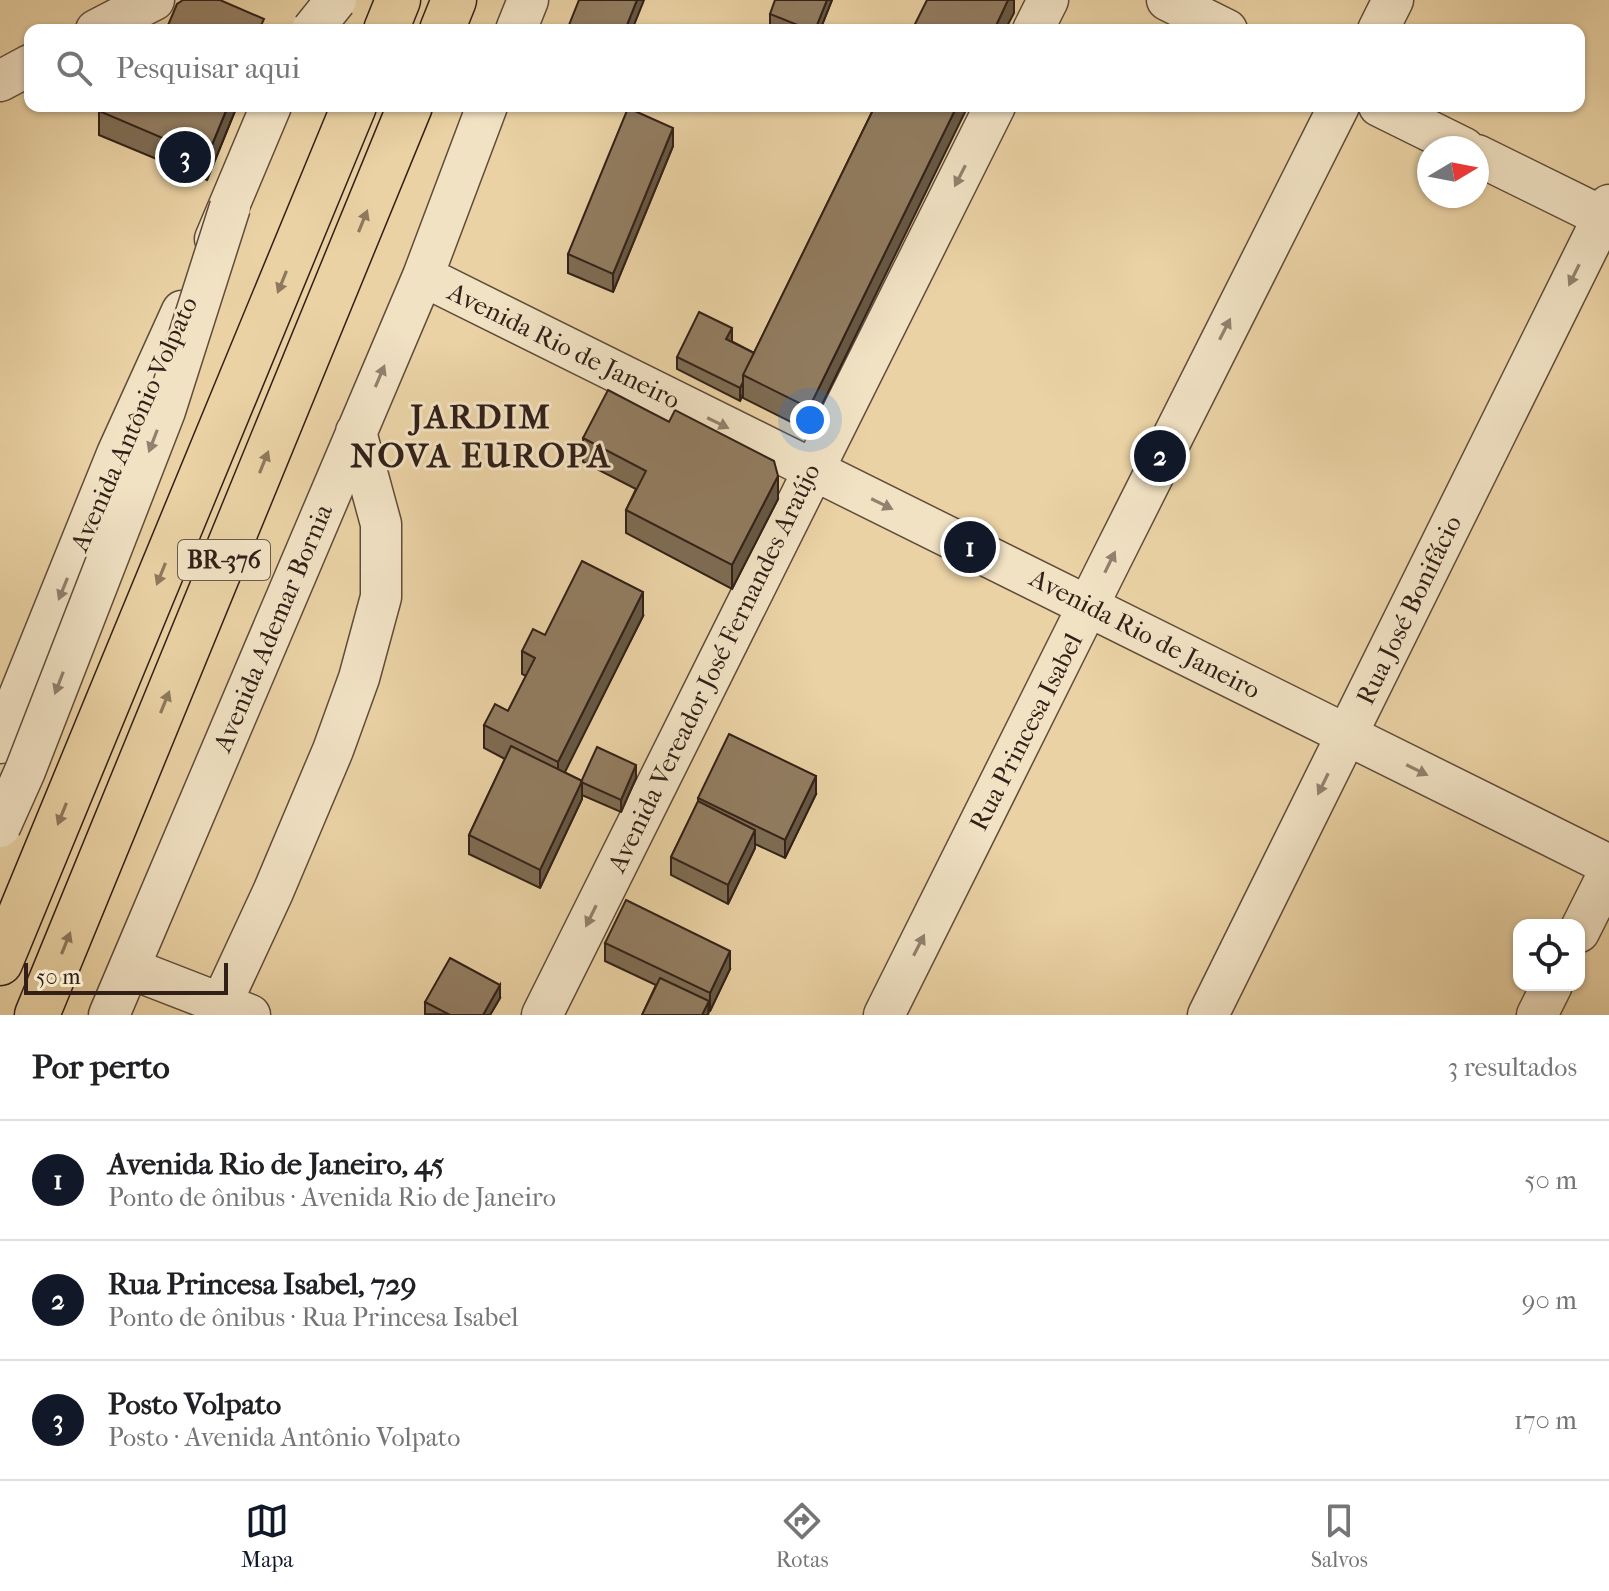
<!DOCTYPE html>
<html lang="pt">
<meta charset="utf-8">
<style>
:root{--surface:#fff;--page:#f6f6f6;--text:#202124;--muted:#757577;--line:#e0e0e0;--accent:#111827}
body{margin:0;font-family:"IM FELL French Canon",serif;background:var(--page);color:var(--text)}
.controls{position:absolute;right:24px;bottom:24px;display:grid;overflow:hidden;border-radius:16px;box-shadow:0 2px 6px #0004}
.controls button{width:72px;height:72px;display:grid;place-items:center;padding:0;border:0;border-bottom:2px solid var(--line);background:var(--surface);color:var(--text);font:40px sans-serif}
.compass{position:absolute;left:1417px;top:136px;width:72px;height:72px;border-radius:50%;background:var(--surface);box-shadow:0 2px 6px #0004;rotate:80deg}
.scale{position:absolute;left:24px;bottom:20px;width:204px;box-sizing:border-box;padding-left:8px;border:4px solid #322018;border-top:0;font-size:22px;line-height:28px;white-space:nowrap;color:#322018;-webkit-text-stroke:6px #f1e2c4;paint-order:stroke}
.you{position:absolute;left:810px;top:420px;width:28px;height:28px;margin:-20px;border:6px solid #fff;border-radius:50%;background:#1a73e8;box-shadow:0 0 0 12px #1a73e833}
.badge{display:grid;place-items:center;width:52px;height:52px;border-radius:50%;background:var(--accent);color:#fff;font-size:26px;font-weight:700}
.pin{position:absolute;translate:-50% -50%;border:4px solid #fff;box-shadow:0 2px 8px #0006}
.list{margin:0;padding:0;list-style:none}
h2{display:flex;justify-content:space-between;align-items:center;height:104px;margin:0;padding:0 32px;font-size:34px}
h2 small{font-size:26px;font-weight:400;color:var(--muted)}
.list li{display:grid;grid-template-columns:52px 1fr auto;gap:24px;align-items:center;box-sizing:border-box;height:120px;padding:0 32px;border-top:2px solid var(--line)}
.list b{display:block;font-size:30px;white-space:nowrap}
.list p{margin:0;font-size:26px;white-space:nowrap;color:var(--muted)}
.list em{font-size:26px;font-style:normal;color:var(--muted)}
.icon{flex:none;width:44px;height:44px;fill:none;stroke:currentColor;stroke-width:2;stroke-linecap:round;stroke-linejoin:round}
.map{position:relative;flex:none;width:1609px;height:1015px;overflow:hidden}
.search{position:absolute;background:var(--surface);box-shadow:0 2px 6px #0004;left:24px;right:24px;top:24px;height:88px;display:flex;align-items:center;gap:20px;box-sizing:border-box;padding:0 28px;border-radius:16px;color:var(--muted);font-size:30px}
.sheet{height:464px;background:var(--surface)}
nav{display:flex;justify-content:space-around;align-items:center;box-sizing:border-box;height:112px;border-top:2px solid var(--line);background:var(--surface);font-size:22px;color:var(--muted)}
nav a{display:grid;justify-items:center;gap:4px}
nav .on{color:var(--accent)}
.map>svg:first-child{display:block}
</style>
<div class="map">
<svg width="1609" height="1015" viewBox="0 0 1609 1015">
<rect width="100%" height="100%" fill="#ead2a4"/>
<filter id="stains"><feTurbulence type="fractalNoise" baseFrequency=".0025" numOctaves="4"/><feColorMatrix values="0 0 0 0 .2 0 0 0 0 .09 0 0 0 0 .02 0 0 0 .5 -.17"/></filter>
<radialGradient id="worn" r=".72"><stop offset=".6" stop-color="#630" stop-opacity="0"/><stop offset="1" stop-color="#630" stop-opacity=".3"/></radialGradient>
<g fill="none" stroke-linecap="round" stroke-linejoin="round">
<g stroke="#604c3b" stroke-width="43">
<path id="minor" d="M1167,0L1227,30
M96,30L154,0
M516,30L528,0
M1033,30L1048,0
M1378,30L1393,0
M0,81L30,65
M1379,106L1464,148
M1477,155L1609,220
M215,239L271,106
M423,276L1609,865
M0,743L117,454L182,311
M1579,932L1609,872
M129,968L250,1015
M221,1004L273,892L333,750L359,678L381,597V524L356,432
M109,1015L423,276L487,106
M542,1015L995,106
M884,1015C1036,712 1185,408 1339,106
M1208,1015L1609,205
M1537,1015L1552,985"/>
</g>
<g stroke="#322018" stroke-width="47">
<path id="highway" d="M386,30L398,0
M442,30L454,0
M0,963L354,106
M37,1015L410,106"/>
</g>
<use href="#minor" stroke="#f1e2c4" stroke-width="40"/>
<use href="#highway" stroke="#ead2a4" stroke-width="44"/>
<g stroke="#604c3b" stroke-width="43" stroke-linecap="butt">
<path id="minor-bridge" d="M312,30L336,0
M0,827L25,771L165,411L230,207"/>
</g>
<use href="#minor-bridge" stroke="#f1e2c4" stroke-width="40"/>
</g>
<path fill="#7e6c53" stroke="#322018" stroke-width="2" d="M832,0L820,30H778L770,27V14Z
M237,106L207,180L99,135V111Z
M875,106L809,431L743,398V394L740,401L677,369V357L732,340L731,341L754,353Z
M673,146L613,292L568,273V254Z
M583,438L778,499L732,589L626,533V510L636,489L583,462Z
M643,616L564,772L582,781L636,778L621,812L582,795V799L540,888L469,854V835L505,759L484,748V725L508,711L526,676L522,674V651L545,635Z
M816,794L785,858L755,844V848L728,904L671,875V857L698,802V798Z
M605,943L730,969L710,1011H709L708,1015H642L656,985L605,961Z
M500,998L490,1015L425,1014V1002Z"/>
<path fill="#665844" stroke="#322018" stroke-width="2" d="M637,0H644L632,30H625Z
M827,0H832L820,30H815Z
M1008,0H1014V13L1005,30H994Z
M228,106H237L207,180V157Z
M957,106H968L809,431V408Z
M673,128V146L613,292V274Z
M732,328V340L726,351V339Z
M743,382V394L740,401V388Z
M778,476V499L732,589V565Z
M643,592V616L558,786V762Z
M636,765V778L621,812V800Z
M816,776V794L785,858V840Z
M582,781V799L540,888V870Z
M755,830V848L728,904V885Z
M730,951V969L710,1011V993Z
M500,985V998L490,1015H483Z
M709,1001L708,1015H702Z"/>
<path fill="#927d61" stroke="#322018" stroke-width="2" d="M183,0H220L264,19L259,30H166L177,4Z
M579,0H637L625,30H567Z
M775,0H827L815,30H810L770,14Z
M927,0H1008L994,30H912Z
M101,106H228L207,157L99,111Z
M875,106H957L809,408L743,375Z
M628,108L673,128L613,274L568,254Z
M699,312L732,328L726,339L754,353L743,375V382L740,388L677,357Z
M608,390L669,422L675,410L774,461L778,476L732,565L626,510L646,471L583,438Z
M582,561L643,592L558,762L484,725L495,704L508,711L535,658L522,651L533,629L545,635Z
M729,734L816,776L785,840L698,798Z
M511,746L582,781L540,870L469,835Z
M597,747L636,765L621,800L581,782Z
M698,801L755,830L728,885L671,857Z
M626,900L730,951L710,993L605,943Z
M450,958L500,985L483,1015H450L425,1002Z
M660,978L709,1001L702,1015H642Z"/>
<defs><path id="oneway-solid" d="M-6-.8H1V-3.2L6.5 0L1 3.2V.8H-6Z" transform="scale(2)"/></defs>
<g fill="#92816e">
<use href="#oneway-solid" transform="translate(960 176) rotate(117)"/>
<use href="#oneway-solid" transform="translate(1574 275) rotate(116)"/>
<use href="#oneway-solid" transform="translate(1225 329) rotate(-63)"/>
<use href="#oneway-solid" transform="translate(380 376) rotate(-67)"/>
<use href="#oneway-solid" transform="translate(718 423) rotate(26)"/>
<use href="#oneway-solid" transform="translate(153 441) rotate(111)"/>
<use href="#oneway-solid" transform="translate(882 504) rotate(26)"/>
<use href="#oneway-solid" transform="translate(1110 562) rotate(-64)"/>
<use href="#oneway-solid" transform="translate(63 589) rotate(112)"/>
<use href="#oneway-solid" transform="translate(59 683) rotate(111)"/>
<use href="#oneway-solid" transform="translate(1417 770) rotate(26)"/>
<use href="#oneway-solid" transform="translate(1323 784) rotate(116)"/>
<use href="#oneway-solid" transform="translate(591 916) rotate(116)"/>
<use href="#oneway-solid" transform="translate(919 945) rotate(-63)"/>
</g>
<g fill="#8e795e">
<use href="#oneway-solid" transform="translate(363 221) rotate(-68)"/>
<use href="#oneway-solid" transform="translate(282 282) rotate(112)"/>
<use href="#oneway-solid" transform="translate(264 462) rotate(-68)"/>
<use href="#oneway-solid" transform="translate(161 574) rotate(112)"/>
<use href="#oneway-solid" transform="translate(165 702) rotate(-68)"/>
<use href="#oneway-solid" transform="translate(62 814) rotate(112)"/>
<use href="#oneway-solid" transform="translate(66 943) rotate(-68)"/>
</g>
<g text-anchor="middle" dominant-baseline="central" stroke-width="6" stroke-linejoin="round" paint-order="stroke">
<rect fill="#f1e2c4" stroke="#6b5a4c" stroke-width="2" x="178" y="540" width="92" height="40" rx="6"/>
<g font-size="24" font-weight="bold" fill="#322018">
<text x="224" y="560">BR-376</text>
</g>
<g font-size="26" fill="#322018" stroke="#f1e2c4">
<text transform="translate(564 346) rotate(26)">Avenida Rio de Janeiro</text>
<text transform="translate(134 424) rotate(-66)">Avenida Antônio Volpato</text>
<text transform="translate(1409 610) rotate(-64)">Rua José Bonifácio</text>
<text transform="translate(273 628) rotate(-67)">Avenida Ademar Bornia</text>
<text transform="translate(1145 634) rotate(27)">Avenida Rio de Janeiro</text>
<text transform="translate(714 668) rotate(-64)">Avenida Vereador José Fernandes Araújo</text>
<text transform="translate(1026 732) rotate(-63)">Rua Princesa Isabel</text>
</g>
<g font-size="34" font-weight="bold" letter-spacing="2" fill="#322018" stroke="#f1e2c4">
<text x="481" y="417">JARDIM<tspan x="481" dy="39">NOVA EUROPA</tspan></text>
</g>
</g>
<rect width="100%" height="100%" filter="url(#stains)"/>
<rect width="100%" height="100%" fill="url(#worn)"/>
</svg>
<div class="controls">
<button><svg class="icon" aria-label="locate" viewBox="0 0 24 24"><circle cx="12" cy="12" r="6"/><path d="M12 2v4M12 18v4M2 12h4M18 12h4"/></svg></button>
</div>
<svg class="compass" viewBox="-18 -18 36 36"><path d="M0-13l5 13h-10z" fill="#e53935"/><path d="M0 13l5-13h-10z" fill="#757577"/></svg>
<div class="scale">50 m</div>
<div class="you"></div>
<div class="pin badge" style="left:970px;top:547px">1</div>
<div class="pin badge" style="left:1160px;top:456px">2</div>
<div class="pin badge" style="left:185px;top:157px">3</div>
<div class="search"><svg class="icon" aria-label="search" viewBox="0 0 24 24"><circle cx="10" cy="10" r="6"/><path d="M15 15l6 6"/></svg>Pesquisar aqui</div>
</div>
<section class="sheet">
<h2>Por perto<small>3 resultados</small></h2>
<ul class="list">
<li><span class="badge">1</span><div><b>Avenida Rio de Janeiro, 45</b><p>Ponto de ônibus · Avenida Rio de Janeiro</p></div><em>50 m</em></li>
<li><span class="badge">2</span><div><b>Rua Princesa Isabel, 729</b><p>Ponto de ônibus · Rua Princesa Isabel</p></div><em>90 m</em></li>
<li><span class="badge">3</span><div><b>Posto Volpato</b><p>Posto · Avenida Antônio Volpato</p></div><em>170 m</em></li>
</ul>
</section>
<nav>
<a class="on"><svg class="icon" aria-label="map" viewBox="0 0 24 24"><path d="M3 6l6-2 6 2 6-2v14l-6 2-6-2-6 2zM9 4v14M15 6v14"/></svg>Mapa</a>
<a><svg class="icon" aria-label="directions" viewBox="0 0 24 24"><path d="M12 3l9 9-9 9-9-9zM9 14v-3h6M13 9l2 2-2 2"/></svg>Rotas</a>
<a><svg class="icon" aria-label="saved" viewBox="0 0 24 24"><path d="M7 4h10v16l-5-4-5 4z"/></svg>Salvos</a>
</nav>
